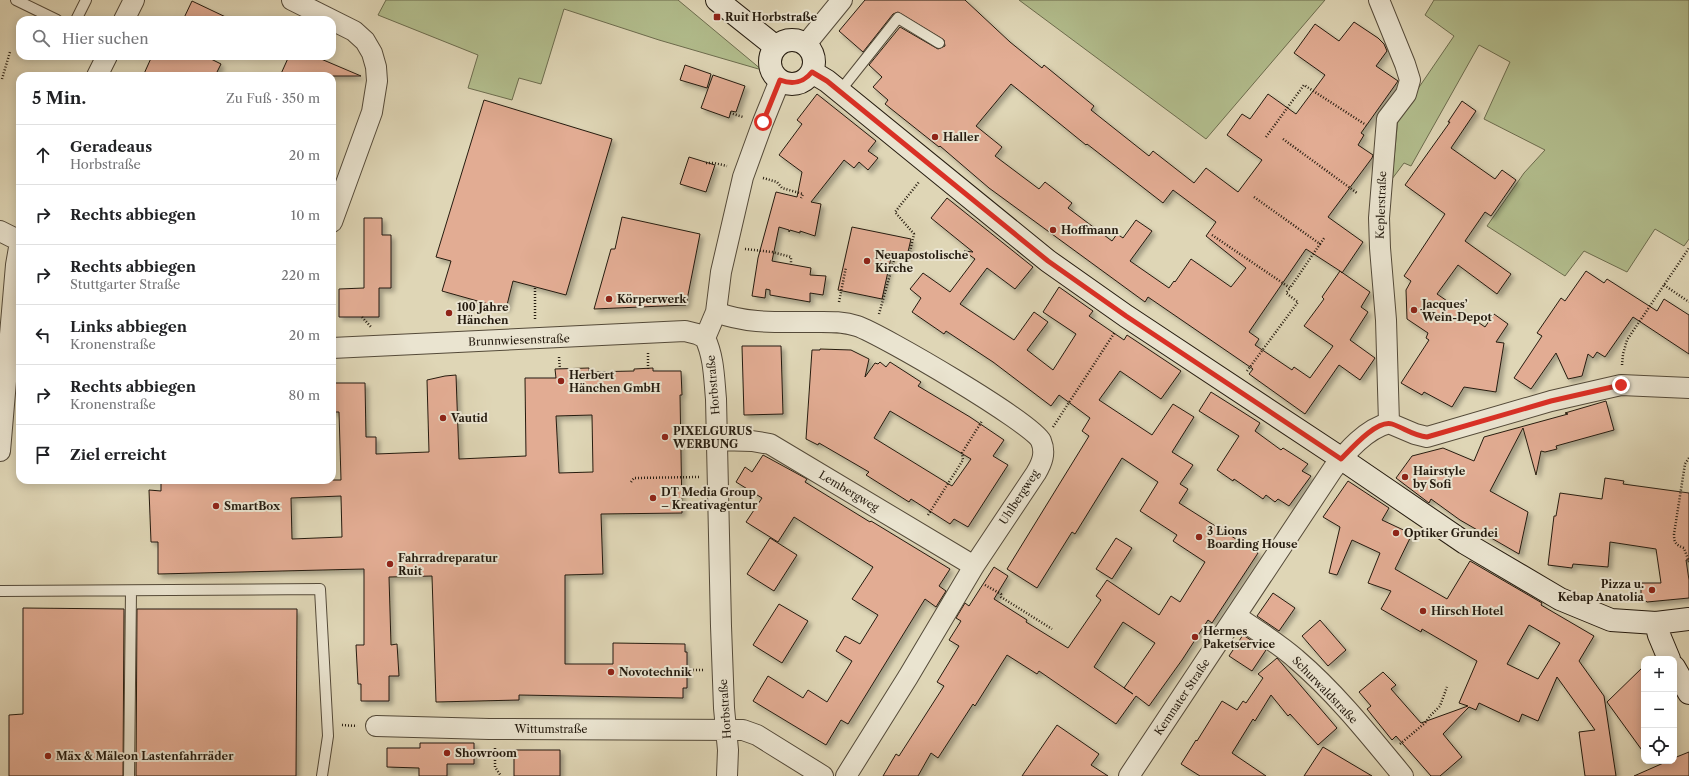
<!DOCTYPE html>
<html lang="de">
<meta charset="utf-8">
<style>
:root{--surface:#fff;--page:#f6f6f6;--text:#202124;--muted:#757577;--line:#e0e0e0}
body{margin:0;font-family:"Libre Caslon Text",serif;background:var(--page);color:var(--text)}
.controls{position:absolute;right:12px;bottom:12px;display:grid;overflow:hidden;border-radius:8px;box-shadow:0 2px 10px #0003}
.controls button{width:36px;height:36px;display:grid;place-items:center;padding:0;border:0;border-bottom:1px solid var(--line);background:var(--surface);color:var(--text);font:20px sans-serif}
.stop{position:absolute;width:12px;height:12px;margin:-9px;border:3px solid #d93025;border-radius:50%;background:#fff}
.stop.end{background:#d93025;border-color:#fff;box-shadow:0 1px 4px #0008}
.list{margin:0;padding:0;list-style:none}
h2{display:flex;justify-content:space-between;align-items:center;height:52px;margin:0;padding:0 16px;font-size:17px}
h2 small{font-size:13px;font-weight:400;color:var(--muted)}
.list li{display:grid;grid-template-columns:26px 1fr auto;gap:12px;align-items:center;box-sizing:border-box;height:60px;padding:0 16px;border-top:1px solid var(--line)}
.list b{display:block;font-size:15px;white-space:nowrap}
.list p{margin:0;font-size:13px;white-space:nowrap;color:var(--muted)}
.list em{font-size:13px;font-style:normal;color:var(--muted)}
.icon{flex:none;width:22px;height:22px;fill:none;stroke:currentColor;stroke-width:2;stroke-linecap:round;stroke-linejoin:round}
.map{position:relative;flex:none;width:1689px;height:776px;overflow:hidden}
.search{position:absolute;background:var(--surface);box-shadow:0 2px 10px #0003;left:16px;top:16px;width:320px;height:44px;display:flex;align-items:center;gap:10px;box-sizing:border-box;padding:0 14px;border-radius:12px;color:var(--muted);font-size:15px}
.panel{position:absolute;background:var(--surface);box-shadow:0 2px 10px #0003;left:16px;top:72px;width:320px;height:412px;border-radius:12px}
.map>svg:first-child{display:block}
</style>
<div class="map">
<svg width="1689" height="776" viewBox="0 0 1689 776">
<defs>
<filter id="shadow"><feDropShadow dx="3.5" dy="3.5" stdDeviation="2" flood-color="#0004"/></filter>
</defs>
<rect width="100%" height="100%" fill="#dfd6b6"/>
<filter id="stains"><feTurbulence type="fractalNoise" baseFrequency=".005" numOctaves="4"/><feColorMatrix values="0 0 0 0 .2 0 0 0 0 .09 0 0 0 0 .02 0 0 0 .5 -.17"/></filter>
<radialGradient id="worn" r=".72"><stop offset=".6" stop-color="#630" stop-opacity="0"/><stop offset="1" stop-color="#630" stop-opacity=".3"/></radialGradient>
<path fill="#b2bd8d" stroke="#6c6c4e" d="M386,0H678L762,70L659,40L564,9L541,84L519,78L512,100L468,88L478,55L378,15Z
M1019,0H1325L1206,139Z
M1434,0H1689V239L1684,246L1655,229L1627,272L1584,251L1565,276L1487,226L1524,173L1545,150L1484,119L1510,62L1479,45L1411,166L1404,163L1392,179L1398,118L1454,36L1425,15Z"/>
<path fill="#e2ac93" stroke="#251b0f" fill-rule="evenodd" filter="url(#shadow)" d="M865,0H965L1010,42L1042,68L1044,65L1094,106L1091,110L1149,156L1153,151L1194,183L1206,168L1238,192L1262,160L1227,135L1242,114L1250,119L1268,94L1296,114L1325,75L1294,53L1315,24L1339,41L1354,22L1378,38L1384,44L1387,51L1376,66L1398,81L1361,133L1364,135L1358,145L1373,155L1372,158L1328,217L1363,242L1342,273L1340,271L1370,292L1361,307L1368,312L1350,340L1375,358L1360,380L1339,365L1305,414L1249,374L1253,369L1148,297L1145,302L989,188L940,146L939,147L885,104L888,100L873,87L882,77L869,65L900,27L938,49L945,46L944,40L898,12L893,14L863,52L839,31ZM1011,84L1086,145L1087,144L1163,203L1173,190L1216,222L1206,236L1246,268L1231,287L1191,259L1175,282L1174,281L1169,288L1130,261L1152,231L1136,220L1123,238L1117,234L1112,241L1068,208L1072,203L1045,182L1039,189L995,156L1002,147L976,126ZM1306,249L1340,271L1322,297L1324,299L1304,326L1333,346L1310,378L1294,367L1292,370L1255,345L1259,339L1249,332Z
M192,1L232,20H183Z
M152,56H205L221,64L215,76H143Z
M289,56H314L361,76H280Z
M685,65L711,74L707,88L680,80Z
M713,75L745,86L736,112L731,111L729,118L701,108Z
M817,94L876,141L868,151L878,158L868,170L859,162L854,168L844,160L841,164L811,202L821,204L815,236L800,231V233L790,230L789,232V230L779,227L772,261L811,268L810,275L826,276L823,295L810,293V302L770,295V290L766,289L765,298L752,296L758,258L776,192L797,197L802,172L779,155L802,124L797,120Z
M484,100L612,139L566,295L513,281L506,309L442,291L451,261L436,257Z
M1462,101L1476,111L1451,148L1495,179L1502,170L1516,180L1491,216L1485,212L1465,241L1511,274L1497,294L1458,265L1437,294L1485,327L1494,314L1508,324L1496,342L1504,343L1496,392L1464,387L1452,407L1424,392L1422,395L1401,383L1429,340L1426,338L1428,333L1407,319L1406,290L1411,281L1404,276L1445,214L1405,185L1450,122H1448Z
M689,157L715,165L706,192L680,184Z
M947,198L1033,267L1015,289L987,268L960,304L1014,340L1034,312L1048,322L1027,350L1053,370L1076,334L1043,312L1059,287L1093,311L1089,316L1124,340L1127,335L1181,371L1161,399L1120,371L1099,400L1152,435L1173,404L1194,417L1172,452L1193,465L1180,484L1188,489L1179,503L1258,553L1212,623L1208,620L1182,660L1149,706L1136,696L1116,724L1039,671L1037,674L1007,655L975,706L973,704L938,758L931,753L918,776H883L896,754L899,756L944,686L937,682L959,646L949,640L961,621L956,618L965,603L969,606L994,567L1008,576L994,599L1027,620L1026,622L1068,648L1101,600L1096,596L1107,580L1159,615L1171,596L1180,602L1205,562L1173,541L1177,535L1140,511L1158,482L1122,458L1075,534L1072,532L1037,588L1007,569L1089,436L1082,431L1090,418L1059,395L1051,406L993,362L946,331L944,334L912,312L921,298L910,289L923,273L950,292L975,259L964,251L973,252L931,218ZM1123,622L1155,643L1124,688L1133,694L1094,667Z
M622,217L700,234L686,305L594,309L611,249H615Z
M364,218H382V235H391V288H379V317H339V289L364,288Z
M852,227L911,239L907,256L892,253L882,299L838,290Z
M1586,271L1604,283L1607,279L1657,311L1664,299L1689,315V354L1633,317L1605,357L1597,352L1593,358L1588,354L1582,376L1568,379L1556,353L1531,389L1514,378L1542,336L1537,333L1561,298L1565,301Z
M742,346H781L783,414L744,415Z
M820,349L851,350L869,359L865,377L875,363L878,364L880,362L886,367L890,362L921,382L918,386L970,417L1004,440L993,456L1008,465L968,527L954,519L950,524L911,499L909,502L866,475L869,472L819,443L818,445L806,439L812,350H820ZM890,411L971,459L952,486L874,438Z
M589,368V372L634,371V369L653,368V371H681L682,395H680L682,513L601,514L603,574L565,575V664H613V643L685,644V652H687V688H683V698L519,695V700L436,702L432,576L389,577L391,645L397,644L399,676H389V701H361V684H358L356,645H364V569L158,574V542H151L149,490L161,491V480H341L339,412H332V383H365L366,437H376V454L429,452L427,380L445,376L456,375L459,459L526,456L525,378H556L555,369ZM592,415L593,472L559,473L556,416ZM341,496L342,537L292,539L291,498Z
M1211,392L1260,423L1255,431L1281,450L1283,448L1308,464L1302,471L1311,476L1289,506L1278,499L1275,502L1266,495L1263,499L1234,479L1233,481L1217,470L1239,436L1199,411Z
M1606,401L1614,430L1556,446L1557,449L1545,452L1541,451L1536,475L1523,428L1490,491L1528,512L1519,554L1460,520L1431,499L1429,503L1396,478L1412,456L1443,448L1474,461L1484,437L1568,414L1565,413Z
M763,455L807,479L805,482L870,522L871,521L950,569L939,586L946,591L936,607L925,599L848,724L841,720L826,745L753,701L768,676L803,698L808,690L827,702L852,661L836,651L845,636L860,644L878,615L852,599L873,567L794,517L778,542L746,522L762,498L736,482L745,467L752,472Z
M1605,478L1624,481L1623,484L1689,493V560H1686L1689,580V598L1647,602L1641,597V583H1661L1656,549L1610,542L1608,567L1573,564L1572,568L1548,565L1554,516H1556L1560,493L1602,499Z
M1348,481L1389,508L1382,520L1412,534L1395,569L1447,599L1470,561L1542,603L1541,605L1594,636L1579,661L1604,696L1616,776H1585L1579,732L1595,730L1557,677L1538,721L1522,714L1519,722L1479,703L1476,710L1469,707L1443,734L1462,757L1440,776H1431L1396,736L1392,740L1367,709L1371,706L1359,692L1383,672L1396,685L1391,689L1421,723L1468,706L1459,703L1477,661L1422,629L1421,632L1381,609L1391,591L1368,583L1380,553L1352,540L1337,575L1329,573L1340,527L1323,517ZM1529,625L1560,643L1538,679L1507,664Z
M770,538L797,555L774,591L747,574Z
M1116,538L1132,548L1112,579L1096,569Z
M1273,593L1295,608L1279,631L1257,616Z
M779,604L808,621L782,663L753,645Z
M23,608L124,609L123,776H9V715L23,714Z
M137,609H297L296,776H136Z
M1320,620L1346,650L1328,666L1302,636Z
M1243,635L1266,650L1252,671L1229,656Z
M1277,658L1337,728L1318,745L1290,714L1288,716L1271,695L1255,721L1253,719L1232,753L1266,776H1200L1181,764L1196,740L1197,741L1222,701L1237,710L1243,701L1246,703L1263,678L1258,674Z
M1644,666V753L1607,702Z
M1057,725L1099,754L1091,765L1108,776H1022Z
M420,743H474V764H447V776H419V768L387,767V748H420Z
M1323,747L1372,776H1304Z
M514,750H560V776H514Z
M1689,752V776H1634L1668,761H1674V758Z"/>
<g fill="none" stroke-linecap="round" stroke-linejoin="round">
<g stroke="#544a39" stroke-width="12">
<path id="service" d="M16,0L57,20
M76,20L86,0
M840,91L898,18L939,43
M0,591L320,589L328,736L322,776
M129,776L131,591"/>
</g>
<g stroke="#544a39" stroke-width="22">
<path id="minor" d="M292,0L354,31L365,41L372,53L376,67L377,81L372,112L332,222
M1379,0L1405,64L1410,80L1406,94L1387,119L1379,218L1380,248L1386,320L1389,423
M124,20L134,0
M806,44L842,0
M97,76L107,56
M0,231L20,241
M716,312C747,324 778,322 811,322C827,322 842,321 857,326C881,334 1033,423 1041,441C1046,453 1042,463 1036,473L974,566L908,677L846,776
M332,348L685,331L697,334L705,338
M717,440L752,441L770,444L974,566
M0,451L16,265L20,242
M1236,616C1256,630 1278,643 1296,659C1336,693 1370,736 1403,776
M376,726L489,729L743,730L757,735L823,776
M727,776L728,750L724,708L721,626L716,399C714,378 714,357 705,338L716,312L721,272L743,177L763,122L780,80
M1129,776L1333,469C1347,451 1366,429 1389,423L1415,434L1427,437L1551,401L1621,385L1689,388"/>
</g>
<g stroke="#251b0f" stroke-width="24">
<path id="secondary" d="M717,0L776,47
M770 62a22 22 0 1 1 44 0a22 22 0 1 1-44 0Z
M812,72L827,81L1048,261L1126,316L1339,457L1465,543L1560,599L1611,620L1656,623L1689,619
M1656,623L1659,635L1669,659
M1674,667L1689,693"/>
</g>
<path stroke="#251b0f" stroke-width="2.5" stroke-dasharray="1 2" stroke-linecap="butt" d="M2,79L10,52
M730,113L743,117
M1266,137L1304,85L1366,125
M1283,139L1357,193
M706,163H714L727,166
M763,178L777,182L782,188L803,194L801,198
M1254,197L1320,244L1325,237
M1212,235L1290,288L1320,244
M745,249L772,252L791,257V264
M1664,285L1689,302
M839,302L846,267
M879,314L895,257L908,260L914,234L895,212L919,182
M362,317L371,327
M535,319V287
M648,353V369
M559,357L560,369
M1622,365L1623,354L1627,340L1689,248
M1247,371L1298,302L1286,293L1290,288
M1053,427L1115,332
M1689,458L1685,464L1674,534C1674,543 1676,545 1684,548L1689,562
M631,482L634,478L699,477
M928,515L963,460L962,453L982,421
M985,585L1001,594V597L1052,629
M684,670H704
M342,725L357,726
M1400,744L1425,723L1430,716L1440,706L1447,687
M495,748V767L501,776"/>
<use href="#service" stroke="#eae4d0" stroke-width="10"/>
<use href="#minor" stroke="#eae4d0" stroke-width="20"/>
<use href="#secondary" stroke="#eae4d0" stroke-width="22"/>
</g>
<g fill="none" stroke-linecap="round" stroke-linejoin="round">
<path stroke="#d93025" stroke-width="5" d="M763,122L780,80C793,85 803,83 812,72L827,81L1048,261L1126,316L1341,459C1351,449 1377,419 1392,424C1404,428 1414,436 1427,437L1551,401L1621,385"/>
</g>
<g fill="#8f2418" stroke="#eae4d0" stroke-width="1.5">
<rect x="713" y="13" width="8" height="8" rx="2"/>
<circle cx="935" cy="137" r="4"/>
<circle cx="1053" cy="230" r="4"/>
<circle cx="867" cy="261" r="4"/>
<circle cx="609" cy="299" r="4"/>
<circle cx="1414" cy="310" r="4"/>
<circle cx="449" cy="313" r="4"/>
<circle cx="561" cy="381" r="4"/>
<circle cx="443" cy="418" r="4"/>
<circle cx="665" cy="437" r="4"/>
<circle cx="1405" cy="477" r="4"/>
<circle cx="653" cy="498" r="4"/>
<circle cx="216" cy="506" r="4"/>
<circle cx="1396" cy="533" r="4"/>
<circle cx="1199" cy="537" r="4"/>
<circle cx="390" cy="564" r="4"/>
<circle cx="1652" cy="590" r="4"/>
<circle cx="1423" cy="611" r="4"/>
<circle cx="1195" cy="637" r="4"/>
<circle cx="611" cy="672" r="4"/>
<circle cx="447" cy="753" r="4"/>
<circle cx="48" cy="756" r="4"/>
</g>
<g text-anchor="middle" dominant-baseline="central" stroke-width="4" stroke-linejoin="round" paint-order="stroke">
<g font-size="11" font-weight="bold" fill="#251b0f" stroke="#eae4d0" text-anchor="start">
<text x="725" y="17">Ruit Horbstraße</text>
<text x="943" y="137">Haller</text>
<text x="1061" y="230">Hoffmann</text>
<text x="875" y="255">Neuapostolische<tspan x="875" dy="13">Kirche</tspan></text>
<text x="617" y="299">Körperwerk</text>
<text x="1422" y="304">Jacques’<tspan x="1422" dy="13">Wein-Depot</tspan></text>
<text x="457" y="307">100 Jahre<tspan x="457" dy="13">Hänchen</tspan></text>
<text x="569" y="375">Herbert<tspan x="569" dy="13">Hänchen GmbH</tspan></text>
<text x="451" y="418">Vautid</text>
<text x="673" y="431">PIXELGURUS<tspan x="673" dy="13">WERBUNG</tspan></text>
<text x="1413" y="471">Hairstyle<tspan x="1413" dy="13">by Sofi</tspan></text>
<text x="661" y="492">DT Media Group<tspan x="661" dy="13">– Kreativagentur</tspan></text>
<text x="224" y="506">SmartBox</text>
<text x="1207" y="531">3 Lions<tspan x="1207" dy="13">Boarding House</tspan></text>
<text x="1404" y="533">Optiker Grundei</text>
<text x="398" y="558">Fahrradreparatur<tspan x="398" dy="13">Ruit</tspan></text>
<text x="1644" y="584" text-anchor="end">Pizza u.<tspan x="1644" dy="13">Kebap Anatolia</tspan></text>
<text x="1431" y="611">Hirsch Hotel</text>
<text x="1203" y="631">Hermes<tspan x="1203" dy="13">Paketservice</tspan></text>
<text x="619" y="672">Novotechnik</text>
<text x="455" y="753">Showroom</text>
<text x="56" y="756">Mäx &amp; Mäleon Lastenfahrräder</text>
</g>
<g font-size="11" fill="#251b0f" stroke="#eae4d0">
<text transform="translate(1381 205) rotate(-88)">Keplerstraße</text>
<text transform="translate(519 340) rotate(-2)">Brunnwiesenstraße</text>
<text transform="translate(713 385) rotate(-95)">Horbstraße</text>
<text transform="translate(849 491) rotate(31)">Lembergweg</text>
<text transform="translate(1019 497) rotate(-57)">Uhlbergweg</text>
<text transform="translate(1325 690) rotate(46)">Schurwaldstraße</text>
<text transform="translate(1182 697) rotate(-56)">Kemnater Straße</text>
<text transform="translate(725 709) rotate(-94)">Horbstraße</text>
<text x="551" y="729">Wittumstraße</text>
</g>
</g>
<rect width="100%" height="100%" filter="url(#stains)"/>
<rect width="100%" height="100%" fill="url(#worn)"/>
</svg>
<div class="controls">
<button>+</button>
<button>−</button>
<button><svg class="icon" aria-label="locate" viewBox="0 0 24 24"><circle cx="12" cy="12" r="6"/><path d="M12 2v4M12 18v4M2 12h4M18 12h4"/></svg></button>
</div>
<div class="stop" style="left:763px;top:122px"></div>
<div class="stop end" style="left:1621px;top:385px"></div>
<div class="search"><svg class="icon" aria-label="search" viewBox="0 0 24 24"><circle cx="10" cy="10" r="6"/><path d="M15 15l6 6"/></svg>Hier suchen</div>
<section class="panel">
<h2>5 Min.<small>Zu Fuß · 350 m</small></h2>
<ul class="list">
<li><svg class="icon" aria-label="ahead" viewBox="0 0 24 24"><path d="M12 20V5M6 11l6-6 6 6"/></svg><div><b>Geradeaus</b><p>Horbstraße</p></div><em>20 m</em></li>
<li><svg class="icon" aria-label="right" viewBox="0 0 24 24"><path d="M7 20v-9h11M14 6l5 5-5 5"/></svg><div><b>Rechts abbiegen</b></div><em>10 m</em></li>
<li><svg class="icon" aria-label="right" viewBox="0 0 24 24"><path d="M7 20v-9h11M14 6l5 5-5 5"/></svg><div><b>Rechts abbiegen</b><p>Stuttgarter Straße</p></div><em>220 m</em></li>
<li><svg class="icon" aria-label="left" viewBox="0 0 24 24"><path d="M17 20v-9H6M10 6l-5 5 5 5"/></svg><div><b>Links abbiegen</b><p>Kronenstraße</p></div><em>20 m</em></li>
<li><svg class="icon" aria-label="right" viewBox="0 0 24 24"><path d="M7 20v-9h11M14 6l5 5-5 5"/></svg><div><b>Rechts abbiegen</b><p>Kronenstraße</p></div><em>80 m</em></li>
<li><svg class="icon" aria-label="arrive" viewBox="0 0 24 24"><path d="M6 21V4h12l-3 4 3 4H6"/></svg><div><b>Ziel erreicht</b></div></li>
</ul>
</section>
</div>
